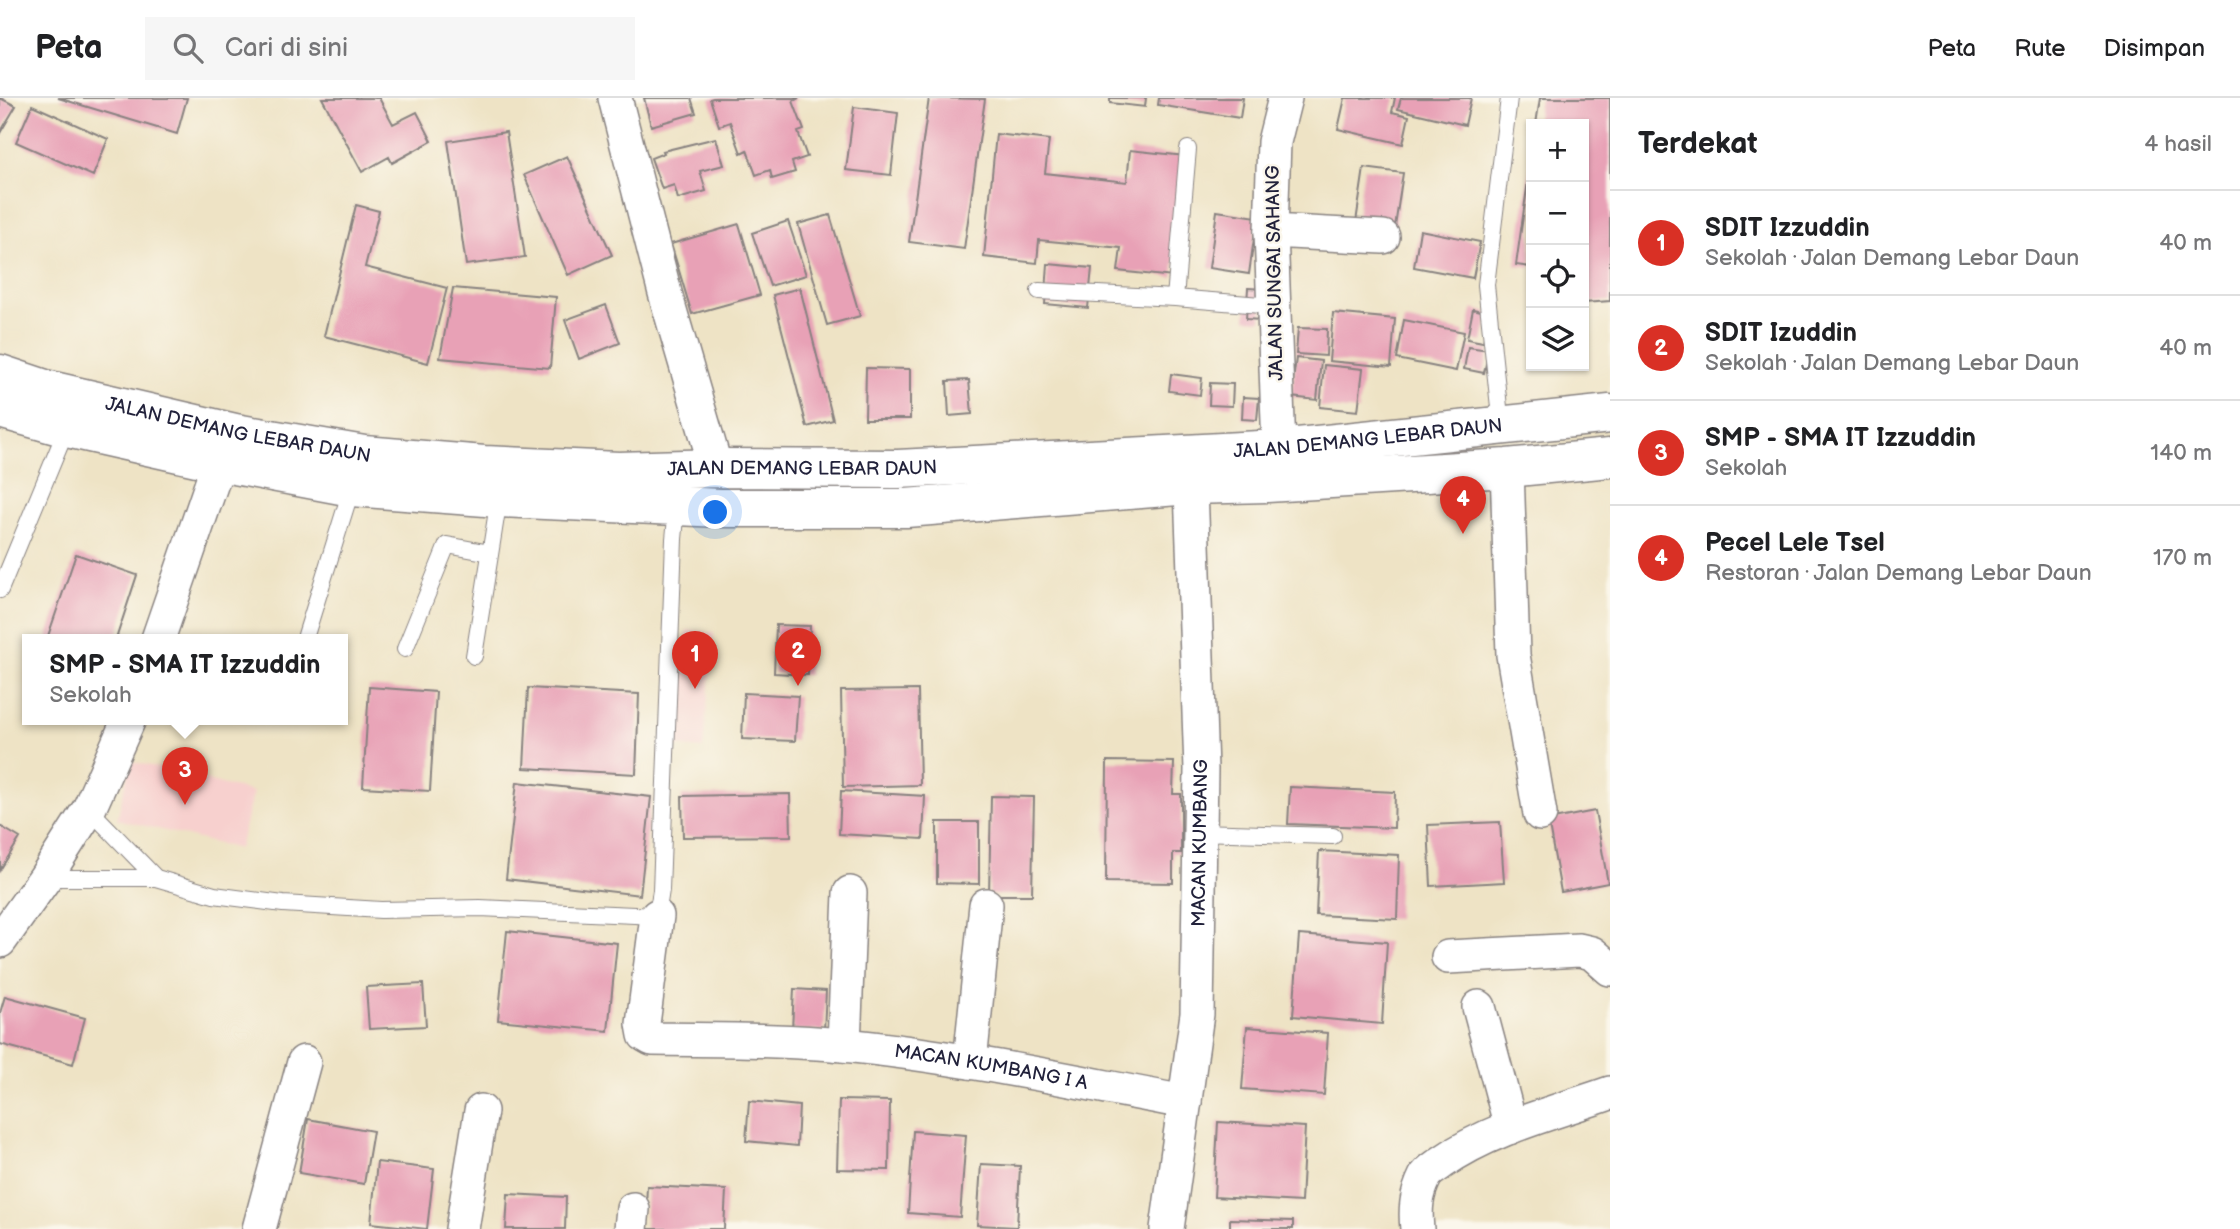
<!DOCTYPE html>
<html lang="id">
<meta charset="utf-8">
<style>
:root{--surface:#fff;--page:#f6f6f6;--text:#202124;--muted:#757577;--line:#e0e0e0;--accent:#d93025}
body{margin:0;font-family:"Balsamiq Sans",sans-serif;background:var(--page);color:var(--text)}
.controls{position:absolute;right:21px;top:21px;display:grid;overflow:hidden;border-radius:0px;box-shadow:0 2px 5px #0004}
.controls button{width:63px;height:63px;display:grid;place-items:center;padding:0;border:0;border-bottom:2px solid var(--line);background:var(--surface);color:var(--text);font:35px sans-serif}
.you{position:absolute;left:716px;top:415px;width:24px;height:24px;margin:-18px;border:5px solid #fff;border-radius:50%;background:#1a73e8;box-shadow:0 0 0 10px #1a73e833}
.badge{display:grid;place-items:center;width:46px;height:46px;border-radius:50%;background:var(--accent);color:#fff;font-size:23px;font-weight:700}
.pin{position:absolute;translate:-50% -58px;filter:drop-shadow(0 2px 4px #0008)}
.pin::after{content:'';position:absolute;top:37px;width:24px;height:21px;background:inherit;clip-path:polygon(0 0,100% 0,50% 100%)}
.popup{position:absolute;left:22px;top:536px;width:326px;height:91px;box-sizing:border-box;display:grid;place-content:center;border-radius:0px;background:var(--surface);filter:drop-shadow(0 2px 5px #0005);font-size:23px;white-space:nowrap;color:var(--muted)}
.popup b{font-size:26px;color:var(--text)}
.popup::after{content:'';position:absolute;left:50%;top:100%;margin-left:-14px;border:14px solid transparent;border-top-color:var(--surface)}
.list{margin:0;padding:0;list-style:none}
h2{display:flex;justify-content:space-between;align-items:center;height:91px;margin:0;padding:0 28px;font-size:30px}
h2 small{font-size:23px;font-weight:400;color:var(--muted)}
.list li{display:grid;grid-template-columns:46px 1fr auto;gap:21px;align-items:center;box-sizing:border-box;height:105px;padding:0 28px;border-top:2px solid var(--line)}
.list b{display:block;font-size:26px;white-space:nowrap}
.list p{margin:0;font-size:23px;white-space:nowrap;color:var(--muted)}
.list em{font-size:23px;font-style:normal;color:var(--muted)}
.icon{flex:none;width:38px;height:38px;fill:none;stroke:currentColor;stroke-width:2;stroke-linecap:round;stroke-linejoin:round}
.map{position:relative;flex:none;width:1610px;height:1131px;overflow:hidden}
header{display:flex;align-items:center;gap:42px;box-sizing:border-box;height:98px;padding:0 35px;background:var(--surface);border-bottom:2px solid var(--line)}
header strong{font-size:33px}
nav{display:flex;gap:38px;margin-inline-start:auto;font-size:24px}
.search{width:490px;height:63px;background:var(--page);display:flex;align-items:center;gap:18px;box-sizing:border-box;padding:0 24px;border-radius:0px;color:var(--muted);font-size:26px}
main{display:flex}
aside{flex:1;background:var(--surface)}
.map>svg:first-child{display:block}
</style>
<header>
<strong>Peta</strong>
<div class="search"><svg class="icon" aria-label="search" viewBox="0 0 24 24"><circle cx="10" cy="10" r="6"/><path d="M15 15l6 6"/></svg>Cari di sini</div>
<nav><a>Peta</a><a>Rute</a><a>Disimpan</a></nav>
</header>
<main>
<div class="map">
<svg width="1610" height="1131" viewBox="0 0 1610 1131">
<rect width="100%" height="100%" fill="#fbf7ec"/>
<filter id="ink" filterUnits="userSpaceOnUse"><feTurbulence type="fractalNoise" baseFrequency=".0143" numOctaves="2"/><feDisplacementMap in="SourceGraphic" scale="14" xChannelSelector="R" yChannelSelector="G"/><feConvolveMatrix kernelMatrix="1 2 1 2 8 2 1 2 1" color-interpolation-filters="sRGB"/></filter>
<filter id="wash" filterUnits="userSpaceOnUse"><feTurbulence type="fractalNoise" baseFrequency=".00686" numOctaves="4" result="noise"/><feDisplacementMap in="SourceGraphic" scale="28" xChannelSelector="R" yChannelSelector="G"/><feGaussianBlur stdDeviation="1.57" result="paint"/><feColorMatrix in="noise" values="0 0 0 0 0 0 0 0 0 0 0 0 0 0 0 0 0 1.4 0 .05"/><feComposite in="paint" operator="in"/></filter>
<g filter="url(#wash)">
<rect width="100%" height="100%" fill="#eee3c5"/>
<path fill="#f7d0ce" d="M687,532L714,535L703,651L675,648Z
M131,663L253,694L239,751L117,721Z"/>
<g id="blocks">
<path fill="#e8a1b6" d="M0,0L16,8L0,35Z
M58,0H187L177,36Z
M322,0H379L393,26L417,14L432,43L392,65L389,59L362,74Z
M644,0H691L696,15L651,28Z
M713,0H799L793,3L804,32L798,34L807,59L792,64L795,74L772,81L770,72L756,77L747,52L741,55L730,24L719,28L710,1Z
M929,0L985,1L964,151L909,144Z
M1110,0H1146L1145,9L1110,5Z
M1159,0H1243L1240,20L1158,7Z
M1345,0H1395L1392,14L1409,18L1403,46L1338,31Z
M1401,0H1471L1465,27L1398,11Z
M1540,0H1610V203L1584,205V26H1536Z
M32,7L108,41L93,78L16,44Z
M854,9L898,15L891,77L846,72Z
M506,34L525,159L466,167L448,43Z
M996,36L1049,42L1045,75L1127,84L1130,52L1185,58L1173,179L1118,173L1121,150L1039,142L1037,165L984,159Z
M716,40L724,67L700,73L706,93L678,101L674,87L662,91L651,60L664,55L663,53Z
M567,58L612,157L568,177L524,77Z
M1530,69L1531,70V169L1516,167Z
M1364,70L1403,75L1395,129L1356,124Z
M356,107L379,113L365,169L447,190L428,265L324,238Z
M1217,113L1257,119L1249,176L1209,170Z
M830,117L860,218L827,227L798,126Z
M788,123L806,177L770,188L752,135Z
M739,126L760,197L692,216L671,146Z
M1420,132L1480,144L1473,180L1414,169Z
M1048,166L1092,170L1088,210L1045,206Z
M453,190L556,199L550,270L440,260Z
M800,190L833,322L807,329L773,197Z
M1248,190L1263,191L1261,222L1246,221Z
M606,207L620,245L579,261L565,222Z
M1473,211L1489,215L1483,244L1467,241Z
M1333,215L1395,221L1391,269L1329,263Z
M1404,222L1464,234L1456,273L1397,261Z
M1298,230L1327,231L1326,258L1296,256Z
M1468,249L1489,252L1484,275L1464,271Z
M1296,260L1321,263L1317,302L1291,299Z
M1324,267L1363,271L1358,313L1320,309Z
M866,270L910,271V321H865Z
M1171,276L1202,280L1200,297L1169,293Z
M969,282L972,316L949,318L947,283Z
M1210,285L1233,286L1232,308L1209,307Z
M1243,299L1259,300L1257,322L1242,321Z
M76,456L137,477L116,541H47Z
M776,527L810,528L808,577L774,575Z
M369,589L436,594L430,693L363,689Z
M528,590L639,596L636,676L524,670Z
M918,592L920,687L843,689L841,593Z
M744,595L798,598L795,643L742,641Z
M1107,663L1174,664L1173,696H1181V755H1173V785L1106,784Z
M517,684L651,699L640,797L506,781Z
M1290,689L1395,694L1394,730L1288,726Z
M841,693L925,698L923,741L839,736Z
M790,696L791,738L683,739L682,698Z
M991,698L1034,699L1032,797H989Z
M1595,713L1608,785L1561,794L1548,722Z
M937,724H979V786L937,785Z
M1500,724L1504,784L1431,788L1428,727Z
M0,728L20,740L0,772Z
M1319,753L1399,757L1397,821L1316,817Z
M507,833L617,845L608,933L498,922Z
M1299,837L1387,844L1382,926L1293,918Z
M423,886L426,928L369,931L366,889Z
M794,891L826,893L824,933L792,932Z
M5,898L85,920L73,966L0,946V915Z
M1247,929L1328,935L1324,997L1242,991Z
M839,1002L890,1003L889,1072L837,1071Z
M749,1003L799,1008L797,1048L746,1043Z
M308,1021L373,1033L364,1086L299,1075Z
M1218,1024L1305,1029L1301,1104L1214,1099Z
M913,1033L966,1037L960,1119L908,1115Z
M377,1064L434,1071L427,1131L371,1125Z
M981,1066L1020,1068L1017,1129L977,1127Z
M647,1088L726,1092L724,1131H645Z
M508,1096L566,1099L565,1131H506Z
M1230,1121L1293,1123V1131H1230Z"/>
</g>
</g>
<g filter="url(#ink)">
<use href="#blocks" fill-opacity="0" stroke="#888280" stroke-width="2"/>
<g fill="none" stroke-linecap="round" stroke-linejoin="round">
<g stroke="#888280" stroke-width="18">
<path id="service" d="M1039,193L1175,200L1273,208
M1175,200L1188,51
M1501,328L1486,187L1509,0
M0,492L67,330
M306,537L352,389
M405,551L447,447L490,455
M474,558L499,400
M89,711L156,780
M1199,734L1333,738
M45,780H156L214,797L283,806L381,812L480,810L657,818L661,792L674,441L677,409"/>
</g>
<g stroke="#888280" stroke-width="36">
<g id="minor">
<path d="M615,0L665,195L716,370"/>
<path d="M1271,133L1383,139"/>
<path d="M1279,351L1271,133L1274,44L1285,0"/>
<path d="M1507,370L1513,557L1540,716"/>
<path d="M158,541L219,364"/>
<path id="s1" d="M657,818L643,926L645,937L652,941C716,942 780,941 843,947C958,958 1072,983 1185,1004"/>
<path d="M0,843L45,780L89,711L129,621"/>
<path d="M1448,859L1579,852L1592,855L1610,871"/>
<path d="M1479,909L1511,1029"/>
<path d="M844,947L850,795"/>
<path d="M970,964L986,807"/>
<path d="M259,1131L304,964"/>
<path d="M462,1131L481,1013"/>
<path d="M631,1131L633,1111"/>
<path id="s2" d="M1167,1131L1197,916L1201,671L1190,362"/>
<path d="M1417,1131C1415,1112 1416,1097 1425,1079C1428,1073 1436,1069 1441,1065C1491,1030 1553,1015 1610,995"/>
</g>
</g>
<g stroke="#888280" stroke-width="41">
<g id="trunk">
<path id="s3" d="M0,276L45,291L235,335L364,357L484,367L619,373L716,370L898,371L1279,351L1610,316"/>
<path d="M0,311L67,330L219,364L352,389L499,400L721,410H906L1190,387L1267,385L1507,370L1610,360"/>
</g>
</g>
<use href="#service" stroke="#fff" stroke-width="16"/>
<use href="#minor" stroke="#fff" stroke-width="33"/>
<use href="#trunk" stroke="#fff" stroke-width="38"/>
</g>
</g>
<g text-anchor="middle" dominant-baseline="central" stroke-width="5" stroke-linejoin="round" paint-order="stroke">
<g font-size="19" fill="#22223b" stroke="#fbf7ec">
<text transform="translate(1275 175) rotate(-91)">JALAN SUNGAI SAHANG</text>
<text stroke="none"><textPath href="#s3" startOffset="245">JALAN DEMANG LEBAR DAUN</textPath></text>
<text stroke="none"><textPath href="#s3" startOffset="1379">JALAN DEMANG LEBAR DAUN</textPath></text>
<text stroke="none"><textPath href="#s3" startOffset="812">JALAN DEMANG LEBAR DAUN</textPath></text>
<text stroke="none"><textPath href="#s2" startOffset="388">MACAN KUMBANG</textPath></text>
<text stroke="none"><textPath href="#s1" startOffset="469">MACAN KUMBANG I A</textPath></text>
</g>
</g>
</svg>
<div class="controls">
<button>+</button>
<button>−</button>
<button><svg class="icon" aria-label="locate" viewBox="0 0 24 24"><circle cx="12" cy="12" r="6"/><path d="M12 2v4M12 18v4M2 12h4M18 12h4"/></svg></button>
<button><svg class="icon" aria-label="layers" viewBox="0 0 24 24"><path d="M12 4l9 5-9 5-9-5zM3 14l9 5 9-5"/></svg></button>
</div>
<div class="you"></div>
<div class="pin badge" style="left:695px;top:591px">1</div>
<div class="pin badge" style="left:798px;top:588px">2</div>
<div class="pin badge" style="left:185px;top:707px">3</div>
<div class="popup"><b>SMP - SMA IT Izzuddin</b>Sekolah</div>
<div class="pin badge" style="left:1463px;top:436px">4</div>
</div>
<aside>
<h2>Terdekat<small>4 hasil</small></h2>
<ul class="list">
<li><span class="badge">1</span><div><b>SDIT Izzuddin</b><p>Sekolah · Jalan Demang Lebar Daun</p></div><em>40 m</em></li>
<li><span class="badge">2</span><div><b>SDIT Izuddin</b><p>Sekolah · Jalan Demang Lebar Daun</p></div><em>40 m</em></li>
<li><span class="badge">3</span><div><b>SMP - SMA IT Izzuddin</b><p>Sekolah</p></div><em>140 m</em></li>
<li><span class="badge">4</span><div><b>Pecel Lele Tsel</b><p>Restoran · Jalan Demang Lebar Daun</p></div><em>170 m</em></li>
</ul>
</aside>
</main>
